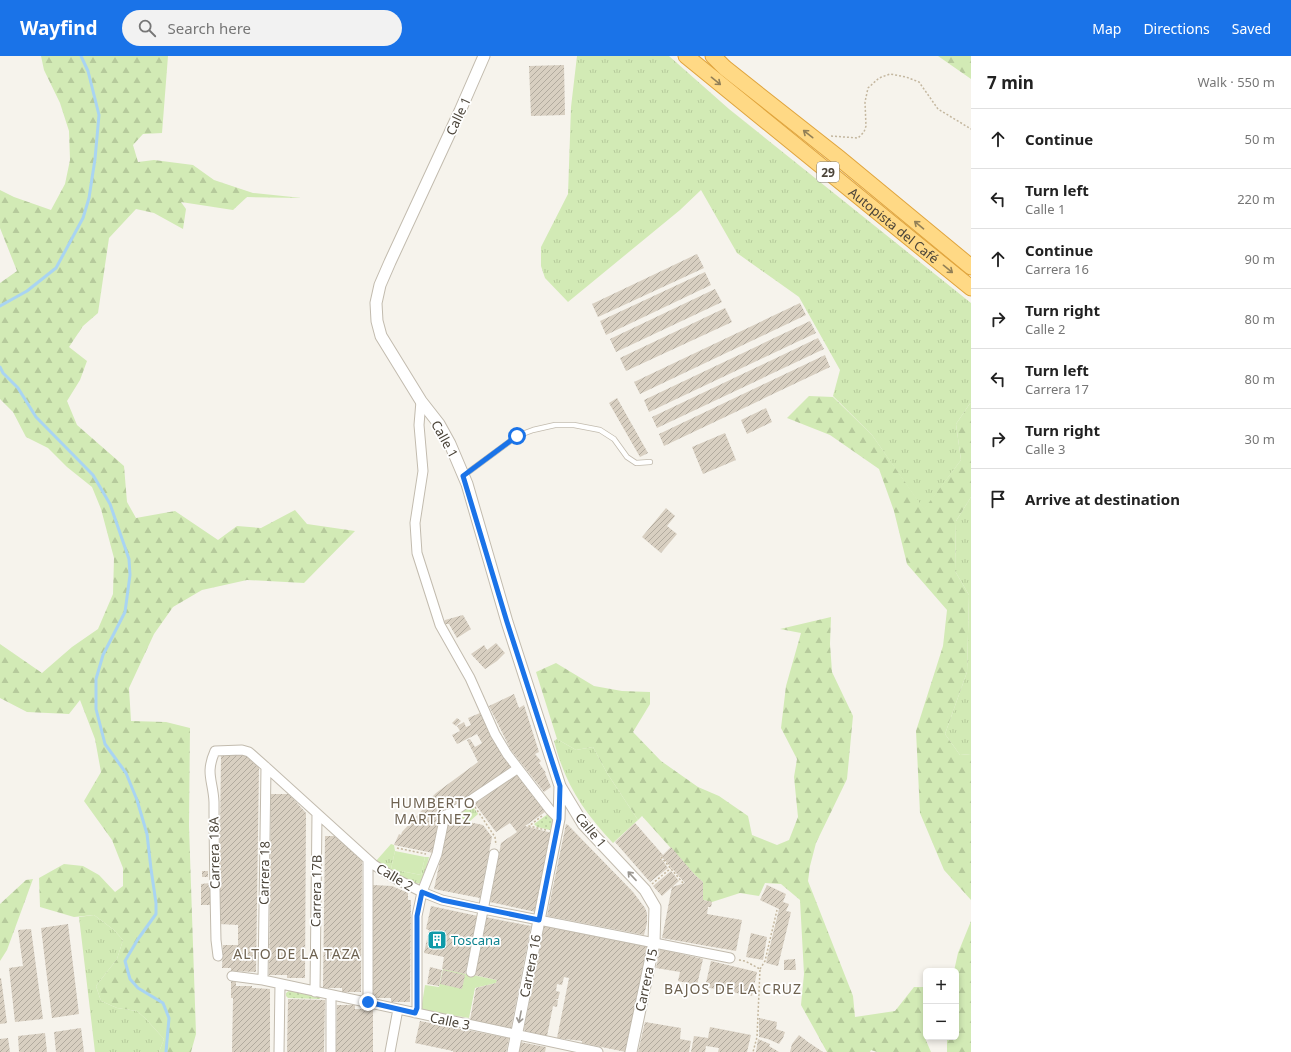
<!DOCTYPE html>
<meta charset="utf-8">
<style>
:root{--surface:#fff;--page:#f2f2f2;--text:#222;--muted:#767676;--line:#e0e0e0;--accent:#1a73e8}
body{margin:0;font-family:"Noto Sans",sans-serif;background:var(--page);color:var(--text)}
.controls{position:absolute;right:12px;bottom:12px;display:grid;overflow:hidden;border-radius:6px;box-shadow:0 2px 6px #0003}
.controls button{width:36px;height:36px;display:grid;place-items:center;padding:0;border:0;border-bottom:1px solid var(--line);background:var(--surface);color:var(--text);font:20px sans-serif}
.stop{position:absolute;width:12px;height:12px;margin:-9px;border:3px solid #1a73e8;border-radius:50%;background:#fff}
.stop.end{background:#1a73e8;border-color:#fff;box-shadow:0 1px 4px #0008}
.list{margin:0;padding:0;list-style:none}
h2{display:flex;justify-content:space-between;align-items:center;height:52px;margin:0;padding:0 16px;font-size:17px}
h2 small{font-size:13px;font-weight:400;color:var(--muted)}
.list li{display:grid;grid-template-columns:26px 1fr auto;gap:12px;align-items:center;box-sizing:border-box;height:60px;padding:0 16px;border-top:1px solid var(--line)}
.list b{display:block;font-size:15px;white-space:nowrap}
.list p{margin:0;font-size:13px;white-space:nowrap;color:var(--muted)}
.list em{font-size:13px;font-style:normal;color:var(--muted)}
.icon{flex:none;width:22px;height:22px;fill:none;stroke:currentColor;stroke-width:2;stroke-linecap:round;stroke-linejoin:round}
.map{position:relative;flex:none;width:971px;height:996px;overflow:hidden}
header{display:flex;align-items:center;gap:24px;box-sizing:border-box;height:56px;padding:0 20px;background:var(--accent);color:#fff}
header strong{font-size:19px}
nav{display:flex;gap:22px;margin-inline-start:auto;font-size:14px}
.search{width:280px;height:36px;background:var(--page);display:flex;align-items:center;gap:10px;box-sizing:border-box;padding:0 14px;border-radius:22px;color:var(--muted);font-size:15px}
main{display:flex}
aside{flex:1;background:var(--surface)}
.map>svg:first-child{display:block}
</style>
<header>
<strong>Wayfind</strong>
<div class="search"><svg class="icon" aria-label="search" viewBox="0 0 24 24"><circle cx="10" cy="10" r="6"/><path d="M15 15l6 6"/></svg>Search here</div>
<nav><a>Map</a><a>Directions</a><a>Saved</a></nav>
</header>
<main>
<div class="map">
<svg width="971" height="996" viewBox="0 0 971 996">
<defs>
<pattern id="grass-tufts" width="24" height="20" patternUnits="userSpaceOnUse"><rect width="24" height="20" fill="#d2eab5"/><path d="M3 7l-1-3M5 7V3M7 7l1-3M15 17l-1-3M17 17v-4M19 17l1-3" fill="none" stroke="#b6ca9c"/></pattern>
<pattern id="forest-firs" width="22" height="20" patternUnits="userSpaceOnUse"><rect width="22" height="20" fill="#d2eab5"/><path d="M5 1l3.5 6h-7zM16 11l3.5 6h-7z" fill="#b6ca9c"/></pattern>
<pattern id="garden-dots" width="8" height="8" patternUnits="userSpaceOnUse"><rect width="8" height="8" fill="#d2eab5"/><path d="M2 2h.1M6 6h.1" fill="none" stroke="#b6ca9c" stroke-width="1.8" stroke-linecap="round"/></pattern>
<pattern id="building-hatch" width="6" height="6" patternUnits="userSpaceOnUse"><rect width="6" height="6" fill="#d8cfc1"/><path d="M-1 1l2-2M0 6l6-6M5 7l2-2" fill="none" stroke="#b1aa9e"/></pattern>
</defs>
<rect width="100%" height="100%" fill="#f6f3ec"/>
<path fill="url(#grass-tufts)" d="M577,0H669L729,53L971,247V346L956,368L961,404L924,454L872,379L833,340L840,314L799,241L737,197L701,134L680,154L568,246L545,222L541,210V191L568,138L571,51Z
M971,441V698L960,699L945,678L967,616L969,539L955,515L956,465Z
M557,683L576,694L593,691L607,717L638,764L613,787C583,755 565,728 554,685Z
M472,749L478,758L470,765L457,761L456,759Z
M391,788L394,789L395,795L391,813L421,819L425,801H429L424,822L421,827C411,831 385,812 376,805Z
M94,859L114,874L123,884L117,903L96,930L101,945L117,952L137,955L146,963L164,983L159,996H95L79,861Z"/>
<path fill="url(#forest-firs)" d="M41,0H168L162,77L143,78L133,89L138,106L154,104L193,109L214,124L253,137L302,142L247,141L233,154L181,146L186,153L183,173L154,157L136,153L109,182L98,257L83,270L69,291L87,305L80,324L67,345L77,369L124,410L127,446L136,462L175,455L218,484L237,470L261,472L295,454L307,468L355,475L304,527L247,524L202,534L173,551L154,578L129,632L131,665L166,666L190,672L189,770L196,978L191,996H159L164,983L146,963L137,955L117,952L101,945L96,930L117,903L123,884L114,874L94,859L74,861L40,851L39,822L64,808L83,810L99,819L115,836L123,830V812L112,784L84,745L101,716L95,683L80,644L69,658L27,656L0,642V588L42,617L72,591L98,573L113,538L114,502L101,453L92,431L67,411L48,392L26,381L13,356L0,343V227L17,215L0,172V134L14,141L51,154L65,128L70,104L69,75L60,47L44,14Z
M938,0H971V23Z
M809,340L833,341L872,379L924,453L961,404L956,368L971,346V441L956,465L955,515L969,539L967,616L945,678L960,699L971,698V844L944,814L920,757L916,675L943,590L947,554L907,508L894,455L879,413L830,379L787,362Z
M831,561L830,588L832,616L853,660L847,723L816,787L810,810L808,825L853,940L855,961L895,955L914,931H926V972L924,980L931,996H877L871,994L870,996H827L801,949L804,918L800,844L781,828L765,827L759,840L740,837L712,846L703,844V826L695,819L642,760L638,764L607,717L593,691L576,694L557,683L536,616L556,607L594,630L622,635L650,636V648L633,676L661,705L698,731L719,740L748,760L752,779L777,789L789,784L798,761L794,721L797,703L781,672L786,630L801,577L780,573Z
M33,823L7,894L0,905V848L26,824Z
M971,865V996H947V981H956V915H954L958,897Z"/>
<path fill="url(#garden-dots)" d="M548,758L554,764L550,774L537,771L534,768Z
M290,934L320,941V943L288,942L286,940V937Z"/>
<path fill="#d2eab5" d="M395,795L425,801L421,819L391,813Z
M443,913L497,924L496,927L475,932L469,962L421,954L425,929L439,931Z"/>
<g fill="none" stroke-linecap="round" stroke-linejoin="round">
<path stroke="#a9d4f2" stroke-width="3" d="M0,250L27,235L56,212L83,162L89,142L95,103L99,59L88,15L81,0
M0,311L3,317L18,332L36,361L93,419L110,448L129,503L130,519L125,556L103,599L96,623V653L105,688L126,717L137,744L147,778L151,813L156,847V858L138,883L125,905L130,923L138,932L163,947L169,962L166,996"/>
</g>
<path fill="url(#building-hatch)" d="M564,9L565,59L531,60L529,10Z
M697,198L704,212L598,261L592,248Z
M705,216L711,229L606,279L600,265Z
M715,233L722,246L616,296L610,283Z
M800,247L806,259L640,338L634,326Z
M725,252L732,266L626,315L620,302Z
M810,265L816,277L649,356L644,344Z
M818,282L824,293L657,372L652,361Z
M825,299L830,311L664,390L659,378Z
M617,342L648,397L640,401L609,347Z
M766,352L772,366L747,378L741,364Z
M725,377L736,404L703,418L692,391Z
M666,452L675,460L667,470L677,478L661,497L642,481Z
M463,559L471,573L457,582L449,568H446L444,571L442,569L445,564Z
M496,587L505,597L497,605L485,613L471,598L484,589L487,594Z
M514,638L519,652L524,649L539,696L535,698L541,705L539,707L546,717H545L551,731L544,736L511,694L489,650Z
M480,657L496,689L512,711L449,755L447,752L442,754L433,797L394,789L399,778L401,779L402,776L426,750L427,746L436,737L478,706L467,684L470,683L475,691L482,687L477,678L457,688L452,679L460,675L457,670L464,666L466,671L471,669L468,662Z
M457,662L461,665L456,670L452,667Z
M221,698H243L259,709L256,916L231,915V912H222L223,889H238V869L219,868Z
M517,718L545,756L525,770L552,777L536,856L490,846L501,787L517,776L510,767L496,776L475,748Z
M271,738H289L306,757L305,922H287V919H269Z
M449,762L483,769L492,781L480,842L434,833Z
M635,767L663,799L671,791L695,819L703,826V844L712,846L711,851H708L707,858L742,864L736,895L662,882L672,831L662,840L653,830L671,815L679,825L672,831L685,827L661,800L660,801L668,812L650,826L615,786Z
M566,768L568,769L633,836L645,852L647,857V867L644,879L547,860Z
M325,780H335L362,803L361,936H342V932H323Z
M202,815H208V821H202Z
M210,827V849H201V828Z
M373,829L392,830L408,837V844H411L410,946H391V942H372Z
M767,829L786,838L783,846L789,848L786,855L791,856L778,910L766,907L779,853L760,844Z
M431,850L478,860L465,918L442,913L444,901L424,897L429,874L426,873Z
M485,861L531,870L511,972L470,964L476,932L496,927L497,924L474,919Z
M68,868L79,958L52,962L41,872Z
M544,870L645,889L648,892L626,996L582,987V985L557,982L569,922L564,921L562,929L557,928L556,935L560,936L558,943L554,944H558L557,951L553,950L547,980L525,975L524,973Z
M31,873L43,963L15,966L9,912L23,910L18,874Z
M751,877L767,881L763,904L746,901Z
M660,893L703,903L697,929L678,925L680,916L656,912Z
M795,903L796,914H784V904Z
M711,905L757,916L752,940L705,931Z
M430,911L442,914L439,930L427,928Z
M443,914L465,919L462,933L440,928Z
M0,922H1L7,967L0,968Z
M231,924H236V930H252V932L270,933V996H232L233,942H231Z
M288,943L325,944L324,996H287Z
M337,949H355V953H373V996H336Z
M759,962L777,966L776,973L785,976L783,982L779,988L768,983L759,981Z
M420,965L509,982L506,996H453V995L415,987Z
M645,966L681,972L680,983L691,985L689,996H638Z
M710,971L751,979L747,996H718L719,992L706,990L705,996H691L694,980L708,982Z
M81,972L84,996H56L54,976Z
M45,977L47,996H19L18,980Z
M799,979L808,986L823,996H790L792,988Z
M8,982L10,996H0V983Z
M758,983L770,988L769,990L779,996H756Z
M520,986L546,991L545,996H518Z"/>
<g fill="none" stroke-linecap="round" stroke-linejoin="round">
<g stroke="#c2bbae" stroke-width="6">
<path id="service" d="M463,420L517,380L533,374L555,369H574L600,374L614,383L627,401L636,407L650,406"/>
</g>
<g stroke="#c2bbae" stroke-width="11">
<path id="minor" d="M421,345L419,369L423,415L415,467L417,497L440,569L470,622L495,678L507,698L550,754L559,763
M218,900L216,884C215,838 214,792 214,746C213,724 205,718 215,695L242,694L249,696L266,711L374,809L396,823L422,836L442,844L483,853L730,902
M471,916L494,798
M232,920L263,924L598,996
M263,924L266,711
M315,936L317,758
M368,946V804
M415,957L417,952V860L422,836L437,798L445,759L450,758L517,713
M279,996L280,928
M331,996V940
M390,996L398,953"/>
</g>
<g stroke="#c2bbae" stroke-width="13">
<path id="tertiary" d="M484,0L460,55L390,206L380,229L376,247L377,265L381,280L421,345L439,368L450,388L467,428L507,566L560,730L583,768L645,834L655,851L654,887L631,996
M513,996L559,763L560,730"/>
</g>
<g stroke="#e0a43c" stroke-width="17">
<g id="trunk">
<path id="s1" d="M686,0L971,232"/>
<path d="M713,0L725,12L839,102L971,211"/>
</g>
</g>
<path stroke="#c4b79f" stroke-width="1.5" stroke-dasharray="2 2" stroke-linecap="butt" d="M831,80L858,82L864,76L866,70L865,46L868,32L879,22L890,18L906,21L919,26L938,53L971,73
M475,751L495,781L496,789
M542,760L529,770L546,774
M397,792L426,798
M661,801L683,827
M652,828L671,812
M739,904L745,905L760,913L757,981L753,996
M760,913L765,905L777,854"/>
<use href="#service" stroke="#fff" stroke-width="4.5"/>
<use href="#minor" stroke="#fff" stroke-width="9"/>
<use href="#tertiary" stroke="#fff" stroke-width="11"/>
<use href="#trunk" stroke="#ffd985" stroke-width="15"/>
</g>
<defs><path id="oneway-shaft" d="M-6 0H5M1.5-3L5.5 0L1.5 3" fill="none" stroke-width="1.6" stroke-linecap="round" stroke-linejoin="round"/></defs>
<g stroke="#938057">
<use href="#oneway-shaft" transform="translate(716 25) rotate(39)"/>
<use href="#oneway-shaft" transform="translate(808 78) rotate(-142)"/>
<use href="#oneway-shaft" transform="translate(919 169) rotate(-140)"/>
<use href="#oneway-shaft" transform="translate(948 213) rotate(39)"/>
</g>
<g stroke="#9c9892">
<use href="#oneway-shaft" transform="translate(632 820) rotate(-133)"/>
<use href="#oneway-shaft" transform="translate(520 961) rotate(101)"/>
</g>
<g fill="none" stroke-linecap="round" stroke-linejoin="round">
<path stroke="#1a73e8" stroke-width="5" d="M368,946L415,957L417,952V860L422,836L442,844L539,864L559,763L560,730L507,566L463,420L517,380"/>
</g>
<defs>
<g id="building-square" transform="scale(1)"><rect x="-9" y="-9" width="18" height="18" rx="4" fill="#0f9aa8" stroke="#fff"/><path d="M-4-6H4V6H1V3H-1V6H-4ZM-2.5-4.3h1.7v1.8h-1.7ZM.8-4.3h1.7v1.8H.8ZM-2.5-1h1.7V.8h-1.7ZM.8-1h1.7V.8H.8Z" fill="#fff"/></g>
</defs>
<g fill-rule="evenodd">
<use href="#building-square" x="437" y="884"/>
</g>
<g text-anchor="middle" dominant-baseline="central" stroke-width="3.5" stroke-linejoin="round" paint-order="stroke">
<rect fill="#fff" stroke="#817c74" stroke-width="1" x="817" y="106" width="22" height="20" rx="3"/>
<g font-size="12" font-weight="bold" fill="#4b4439">
<text x="828" y="116">29</text>
</g>
<g font-size="13" fill="#4b4439" stroke="#fff">
<text transform="translate(458 60) rotate(-65)">Calle 1</text>
<text stroke="none"><textPath href="#s1" startOffset="268">Autopista del Café</textPath></text>
<text transform="translate(445 383) rotate(61)">Calle 1</text>
<text transform="translate(591 774) rotate(51)">Calle 1</text>
<text transform="translate(214 797) rotate(-91)">Carrera 18A</text>
<text transform="translate(264 817) rotate(-89)">Carrera 18</text>
<text transform="translate(395 821) rotate(31)">Calle 2</text>
<text transform="translate(316 835) rotate(-89)">Carrera 17B</text>
<text transform="translate(530 910) rotate(-79)">Carrera 16</text>
<text transform="translate(646 924) rotate(-78)">Carrera 15</text>
<text transform="translate(450 965) rotate(12)">Calle 3</text>
</g>
<g font-size="13" fill="#0d838f" stroke="#fff" text-anchor="start">
<text x="451" y="884">Toscana</text>
</g>
<g font-size="14" letter-spacing="1" fill="#6e6250" stroke="#fff">
<text x="433" y="746">HUMBERTO<tspan x="433" dy="16">MARTÍNEZ</tspan></text>
<text x="297" y="897">ALTO DE LA TAZA</text>
<text x="733" y="932">BAJOS DE LA CRUZ</text>
</g>
</g>
</svg>
<div class="controls">
<button>+</button>
<button>−</button>
</div>
<div class="stop" style="left:517px;top:380px"></div>
<div class="stop end" style="left:368px;top:946px"></div>
</div>
<aside>
<h2>7 min<small>Walk · 550 m</small></h2>
<ul class="list">
<li><svg class="icon" aria-label="ahead" viewBox="0 0 24 24"><path d="M12 20V5M6 11l6-6 6 6"/></svg><div><b>Continue</b></div><em>50 m</em></li>
<li><svg class="icon" aria-label="left" viewBox="0 0 24 24"><path d="M17 20v-9H6M10 6l-5 5 5 5"/></svg><div><b>Turn left</b><p>Calle 1</p></div><em>220 m</em></li>
<li><svg class="icon" aria-label="ahead" viewBox="0 0 24 24"><path d="M12 20V5M6 11l6-6 6 6"/></svg><div><b>Continue</b><p>Carrera 16</p></div><em>90 m</em></li>
<li><svg class="icon" aria-label="right" viewBox="0 0 24 24"><path d="M7 20v-9h11M14 6l5 5-5 5"/></svg><div><b>Turn right</b><p>Calle 2</p></div><em>80 m</em></li>
<li><svg class="icon" aria-label="left" viewBox="0 0 24 24"><path d="M17 20v-9H6M10 6l-5 5 5 5"/></svg><div><b>Turn left</b><p>Carrera 17</p></div><em>80 m</em></li>
<li><svg class="icon" aria-label="right" viewBox="0 0 24 24"><path d="M7 20v-9h11M14 6l5 5-5 5"/></svg><div><b>Turn right</b><p>Calle 3</p></div><em>30 m</em></li>
<li><svg class="icon" aria-label="arrive" viewBox="0 0 24 24"><path d="M6 21V4h12l-3 4 3 4H6"/></svg><div><b>Arrive at destination</b></div></li>
</ul>
</aside>
</main>
